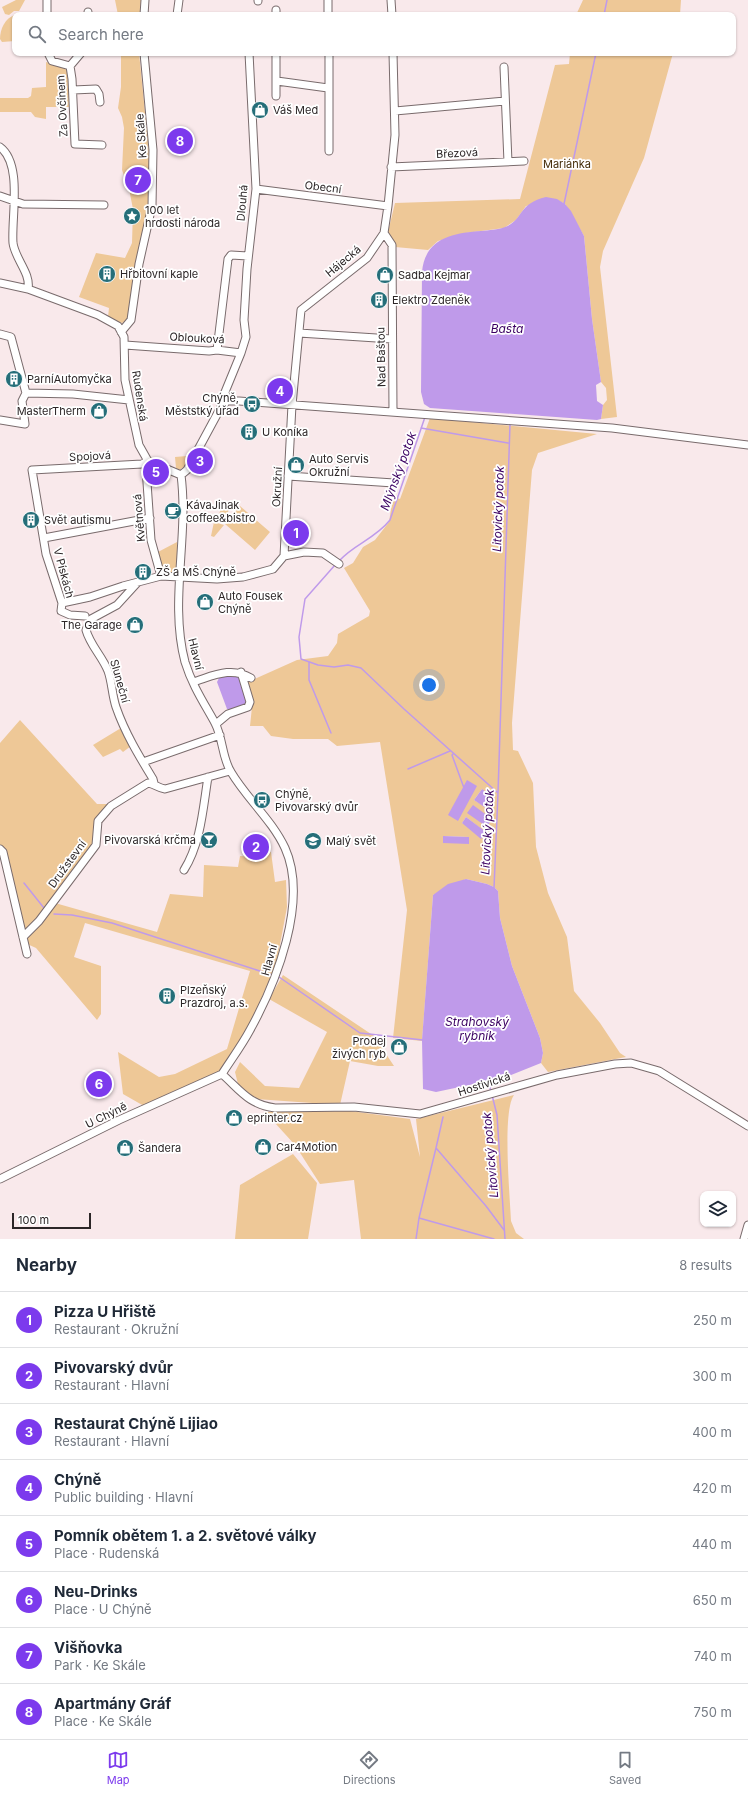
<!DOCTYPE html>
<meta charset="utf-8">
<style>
:root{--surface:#fff;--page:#f6f6f7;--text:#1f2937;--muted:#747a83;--line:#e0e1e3;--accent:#7c3aed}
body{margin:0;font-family:Inter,sans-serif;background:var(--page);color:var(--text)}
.controls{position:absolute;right:12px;bottom:12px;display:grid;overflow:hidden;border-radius:8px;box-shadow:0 1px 3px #0004}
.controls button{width:36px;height:36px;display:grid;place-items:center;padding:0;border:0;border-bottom:1px solid var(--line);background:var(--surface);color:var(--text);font:20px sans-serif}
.scale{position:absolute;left:12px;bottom:10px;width:79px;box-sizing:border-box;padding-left:4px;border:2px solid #2c2627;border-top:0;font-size:11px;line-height:14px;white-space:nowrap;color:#2c2627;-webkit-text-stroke:3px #fff;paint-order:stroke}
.you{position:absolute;left:429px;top:685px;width:14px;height:14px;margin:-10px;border:3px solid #fff;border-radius:50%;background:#1a73e8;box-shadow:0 0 0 6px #1a73e833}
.badge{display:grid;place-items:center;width:26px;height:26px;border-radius:50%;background:var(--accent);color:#fff;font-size:13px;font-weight:700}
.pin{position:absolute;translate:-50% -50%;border:2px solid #fff;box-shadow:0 1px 4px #0006}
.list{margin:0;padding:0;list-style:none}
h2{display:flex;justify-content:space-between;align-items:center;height:52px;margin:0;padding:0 16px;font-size:17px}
h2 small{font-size:13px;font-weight:400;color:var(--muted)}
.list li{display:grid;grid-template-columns:26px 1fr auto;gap:12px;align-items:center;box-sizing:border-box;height:56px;padding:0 16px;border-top:1px solid var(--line)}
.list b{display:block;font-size:15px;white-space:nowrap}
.list p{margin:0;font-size:13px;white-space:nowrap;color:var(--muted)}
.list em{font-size:13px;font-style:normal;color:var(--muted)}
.icon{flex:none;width:22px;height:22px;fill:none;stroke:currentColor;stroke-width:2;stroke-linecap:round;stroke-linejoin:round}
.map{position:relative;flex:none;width:748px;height:1239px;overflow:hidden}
.search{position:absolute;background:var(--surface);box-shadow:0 1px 3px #0004;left:12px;right:12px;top:12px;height:44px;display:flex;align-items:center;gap:10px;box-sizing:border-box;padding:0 14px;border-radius:8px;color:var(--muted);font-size:15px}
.sheet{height:500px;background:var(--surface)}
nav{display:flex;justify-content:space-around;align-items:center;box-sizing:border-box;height:56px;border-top:1px solid var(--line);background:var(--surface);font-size:11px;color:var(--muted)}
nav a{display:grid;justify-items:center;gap:2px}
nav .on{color:var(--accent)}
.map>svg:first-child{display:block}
</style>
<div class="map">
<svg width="748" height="1239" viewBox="0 0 748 1239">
<rect width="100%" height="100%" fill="#f9e9eb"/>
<path fill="#eec897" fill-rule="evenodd" d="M16,0H25L19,11H14L9,15L5,14L2,7Z
M115,0H141L140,15H118Z
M583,0H681L680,15H576Z
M15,15V41L2,42L0,39C0,29 5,18 15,15Z
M121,53H139L151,171L150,204L128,319L122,323L108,317L109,308L79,297L96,253L125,258L132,243L133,209L129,189L122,170L124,128L122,117L118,108L121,87Z
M570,53H673L644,158L603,251L600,267L617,417L601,419L603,405L607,400L606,388L601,382L592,319L584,236L565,204L557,200L526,206L516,220L504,228L466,233L438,241L428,250L395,247L388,232L395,203L520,199L555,65L569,64Z
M46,62L64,68L69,72L70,107H46V119L35,117L31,112H0V98H28L31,96L32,88L46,87Z
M430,418L597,434L538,453L532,470L512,723L513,750L518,751L533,783L536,847L548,893L567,937L574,991L600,1023L620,1053L626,1057L548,1072L541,1063L543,1053L540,1038L512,966L500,918L498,891L494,887L487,884L466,879L433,895L422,1041L393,1038L407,910L380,742L337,746L328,739H293L271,736L263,726H250L252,707L248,682L297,660L328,656L337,643L338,634L369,616L370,611L344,568L353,563L363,547L375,540L389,522L393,497L400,499ZM482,789L490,810L474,800ZM466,817L485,832L462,823ZM443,836L469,837V844Z
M187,456V465L179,470L176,468L175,457Z
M150,466L178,478L172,476L152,480L151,471L148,470Z
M223,504L230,507L224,522L217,519Z
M240,506L270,532L255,550L225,524Z
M214,522L224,525L214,537L211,536Z
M177,542V572L168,574L161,564L158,552Z
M20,720L97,804H118L99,821L98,847L55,903L157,932L170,894L203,897L204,865L238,867L240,856L254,857L271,852L275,882L286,880L287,907L276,966L247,1030L220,1072L144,1106L123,1094L118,1052L159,1077L175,1074L227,1049L250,971L85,923L74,957L101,966V1014L97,1020L36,948L25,943L0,849V743Z
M121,728L131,746L123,752L120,749L103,757L93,745Z
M283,975L374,1036L394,1066H378L350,1061L340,1105L256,1099L238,1084L235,1072L240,1062L265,1086L299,1088L327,1032L269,999Z
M514,1095C502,1111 510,1197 511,1221L516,1233L524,1239H361L354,1180L320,1184L295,1145L265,1112L350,1111L410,1119L420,1157L416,1119Z
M293,1154L317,1183L308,1239H235L240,1185Z"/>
<path fill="#bf9aea" d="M546,197L557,199L565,204L571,211L584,236L592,319L601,382L596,385L597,401L603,405L601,419L597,420L430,408L424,404L421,392L422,272C425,238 453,233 481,231C489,230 498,230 505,227C524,220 517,204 546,197Z
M232,673L240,677L247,702L245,706L230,710L227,709L217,682L220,676Z
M467,780L477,786L458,821L448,815Z
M482,789L492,796L490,811L474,800Z
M473,805L492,819L487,827L467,813Z
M466,817L486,832L481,839L462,823Z
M443,836L469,837V844L443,843Z
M466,879L487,884L494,887L498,891L500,918L512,966L540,1038L543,1053L541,1063L506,1077L488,1081L436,1092L423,1089L422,1040L433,895L448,884Z"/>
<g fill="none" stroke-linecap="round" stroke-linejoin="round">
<path stroke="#bf9aea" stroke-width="1.5" d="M604,15L607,0
M564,204L596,53
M421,428L508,443
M339,561C354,544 375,539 390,520L425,417
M335,565L305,599L299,637L301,659L318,665L334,667L348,665L361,668L404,709L498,793
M309,662V680L331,733
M453,754L452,755L464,788
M408,769L450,751
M24,883L44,908
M494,888L498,793L510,424
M54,914L72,915L112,923L272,975
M279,977L360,1033L423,1040
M488,1080L491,1092
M492,1095L497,1115L505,1239
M443,1117L436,1148L486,1206L504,1230
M436,1148L419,1218L494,1239
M416,1239L419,1218"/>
<g stroke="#796b6c" stroke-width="9">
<path id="minor" d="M47,0V15
M258,0V1
M328,0V15
M391,0L392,15
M88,12V15
M144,15L145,0
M177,15L179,0
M276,15V10
M48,53L52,61L70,66L72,79L75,144L102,145
M276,53V96
M329,53V151
M70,66L81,53
M504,67L508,162
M277,81L328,88
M73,90L96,89L99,94L100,102
M395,111L505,101
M0,147C23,164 11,218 13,243C15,259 31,273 28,289
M391,167L524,161
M256,189L388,206
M0,196L23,204L104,205
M384,233L392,245L393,411
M0,283L28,289L98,315L118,326L124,337L125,380L139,445L148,461L181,475
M121,332L131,320L139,264L152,206L153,150L144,53
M299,333L392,339
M0,334L11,337L26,393L22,401L25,424L0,420
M125,345L209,351L217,350L241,353L225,392L227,401
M217,350L228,259L231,255L248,256
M241,353L246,337L244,320L247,269L256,189L249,53
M26,393L73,394L129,400
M148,461L146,468L151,540L161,576L217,579L243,577L273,569L284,556L292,405L301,310L367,258L384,233L388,206L395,135L393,53
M181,475C189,537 169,602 185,662C192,685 204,703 215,723C223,738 222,758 231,772C247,799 272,820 285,848C309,901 276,983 250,1030C242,1045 231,1060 222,1074
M181,475L187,470L221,407L227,401H239L612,428L748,445
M288,476L394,483
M44,538L150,518
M284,556L304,552L323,553L339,564
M138,582L117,605L91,619L86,630C90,645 102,656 108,671C112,682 112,695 116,707C125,733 139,756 153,779L154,783
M62,603L90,597L123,586L161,576
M85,616L70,615L61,611L62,603L46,554L32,470L142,464L148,461
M193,682C213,676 231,666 251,678
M216,724L228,714L248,707L250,702L241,672
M143,762L220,735
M0,849L3,852L27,954
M184,870C201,843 203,808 208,777
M23,937L39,921L96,845L98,821L111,806L148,783C155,784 158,788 165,789L230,771
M222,1074C241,1091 248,1104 275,1108L354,1107L420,1114L557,1075L615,1064L631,1063L659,1071L748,1126
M0,1179L119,1120L222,1074
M744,1239L748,1225"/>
</g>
<use href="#minor" stroke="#fff" stroke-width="7"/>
</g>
<defs>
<g id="shop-disc" transform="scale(0.9)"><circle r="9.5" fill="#256e79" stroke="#fff"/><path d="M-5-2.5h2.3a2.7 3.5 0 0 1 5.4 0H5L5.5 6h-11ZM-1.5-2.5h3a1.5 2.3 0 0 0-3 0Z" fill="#fff"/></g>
<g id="sight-disc" transform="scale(0.9)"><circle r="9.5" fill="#256e79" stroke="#fff"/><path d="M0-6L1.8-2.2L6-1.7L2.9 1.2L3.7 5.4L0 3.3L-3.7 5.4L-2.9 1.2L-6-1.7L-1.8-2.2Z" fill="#fff"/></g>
<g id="building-disc" transform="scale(0.9)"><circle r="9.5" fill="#256e79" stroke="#fff"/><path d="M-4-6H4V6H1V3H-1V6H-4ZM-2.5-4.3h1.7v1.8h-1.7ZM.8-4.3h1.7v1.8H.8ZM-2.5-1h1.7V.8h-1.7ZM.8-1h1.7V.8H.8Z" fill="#fff"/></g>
<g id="bus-disc" transform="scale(0.9)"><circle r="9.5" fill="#256e79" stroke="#fff"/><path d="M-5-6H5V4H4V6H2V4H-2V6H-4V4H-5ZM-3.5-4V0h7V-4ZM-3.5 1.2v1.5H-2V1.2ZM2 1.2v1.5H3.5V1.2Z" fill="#fff"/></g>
<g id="cafe-disc" transform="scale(0.9)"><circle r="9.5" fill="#256e79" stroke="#fff"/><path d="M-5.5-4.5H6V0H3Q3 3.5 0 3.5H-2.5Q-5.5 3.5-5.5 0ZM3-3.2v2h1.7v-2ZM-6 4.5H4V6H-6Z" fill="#fff"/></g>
<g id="bar-disc" transform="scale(0.9)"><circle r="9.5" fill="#256e79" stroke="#fff"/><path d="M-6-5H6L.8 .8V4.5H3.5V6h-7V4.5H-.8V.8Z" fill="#fff"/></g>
<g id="school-disc" transform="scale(0.9)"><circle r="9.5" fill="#256e79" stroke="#fff"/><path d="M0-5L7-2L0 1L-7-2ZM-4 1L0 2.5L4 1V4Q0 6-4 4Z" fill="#fff"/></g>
</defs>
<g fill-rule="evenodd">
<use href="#shop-disc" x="260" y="110"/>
<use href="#sight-disc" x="132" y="216"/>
<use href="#building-disc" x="107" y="274"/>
<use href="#shop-disc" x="385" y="275"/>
<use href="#building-disc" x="379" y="300"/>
<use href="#building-disc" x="14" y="379"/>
<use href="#bus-disc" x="252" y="404"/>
<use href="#shop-disc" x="99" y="411"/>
<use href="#building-disc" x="249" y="432"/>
<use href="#shop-disc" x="296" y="465"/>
<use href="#cafe-disc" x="173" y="511"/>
<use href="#building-disc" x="31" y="520"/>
<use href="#building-disc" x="143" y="572"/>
<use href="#shop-disc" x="205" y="602"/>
<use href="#shop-disc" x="135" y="625"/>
<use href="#bus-disc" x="262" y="800"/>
<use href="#bar-disc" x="209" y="840"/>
<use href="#school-disc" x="313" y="841"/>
<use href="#building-disc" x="167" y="996"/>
<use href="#shop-disc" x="399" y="1047"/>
<use href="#shop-disc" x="234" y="1118"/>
<use href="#shop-disc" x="263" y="1147"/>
<use href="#shop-disc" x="125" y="1148"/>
</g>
<g text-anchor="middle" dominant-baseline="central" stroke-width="3.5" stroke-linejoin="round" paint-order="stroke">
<g font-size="11" fill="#2c2627" stroke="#fff">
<text transform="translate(62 106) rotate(-93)">Za Ovčínem</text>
<text transform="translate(141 136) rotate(-94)">Ke Skále</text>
<text transform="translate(457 153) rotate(-3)">Březová</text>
<text transform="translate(323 187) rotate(7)">Obecní</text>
<text transform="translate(242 203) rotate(-85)">Dlouhá</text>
<text transform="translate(343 261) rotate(-40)">Hájecká</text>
<text transform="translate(197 338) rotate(3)">Oblouková</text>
<text transform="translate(381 357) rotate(-91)">Nad Baštou</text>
<text transform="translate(140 396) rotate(81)">Rudenská</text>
<text transform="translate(90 456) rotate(-3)">Spojová</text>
<text transform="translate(277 487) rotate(-87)">Okružní</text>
<text transform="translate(139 518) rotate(-95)">Květnová</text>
<text transform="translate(64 573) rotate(75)">V Pískách</text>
<text transform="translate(196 654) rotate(76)">Hlavní</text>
<text transform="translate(120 681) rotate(74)">Sluneční</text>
<text transform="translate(67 864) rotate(-54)">Družstevní</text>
<text transform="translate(269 960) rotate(-74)">Hlavní</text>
<text transform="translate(484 1084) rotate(-18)">Hostivická</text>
<text transform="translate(106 1115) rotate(-26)">U Chýně</text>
</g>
<g font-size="11" fill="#2c2627" stroke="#fff" text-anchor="start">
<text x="273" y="110">Váš Med</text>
<text x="145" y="210">100 let<tspan x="145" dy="13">hrdosti národa</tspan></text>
<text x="120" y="274">Hřbitovní kaple</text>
<text x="398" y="275">Sadba Kejmar</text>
<text x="392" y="300">Elektro Zdeněk</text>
<text x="27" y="379">ParníAutomyčka</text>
<text x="239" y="398" text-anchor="end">Chýně,<tspan x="239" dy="13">Měststký úřad</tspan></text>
<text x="86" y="411" text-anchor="end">MasterTherm</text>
<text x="262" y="432">U Koníka</text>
<text x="309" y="459">Auto Servis<tspan x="309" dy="13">Okružní</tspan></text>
<text x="186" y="505">KávaJinak<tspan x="186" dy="13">coffee&amp;bistro</tspan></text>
<text x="44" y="520">Svět autismu</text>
<text x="156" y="572">ZŠ a MŠ Chýně</text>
<text x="218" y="596">Auto Fousek<tspan x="218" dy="13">Chýně</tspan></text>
<text x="122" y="625" text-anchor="end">The Garage</text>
<text x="275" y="794">Chýně,<tspan x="275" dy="13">Pivovarský dvůr</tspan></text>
<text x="196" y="840" text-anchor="end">Pivovarská krčma</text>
<text x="326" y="841">Malý svět</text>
<text x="180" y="990">Plzeňský<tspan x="180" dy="13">Prazdroj, a.s.</tspan></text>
<text x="386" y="1041" text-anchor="end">Prodej<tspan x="386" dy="13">živých ryb</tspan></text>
<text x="247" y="1118">eprinter.cz</text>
<text x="276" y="1147">Car4Motion</text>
<text x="138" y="1148">Šandera</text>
</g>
<g font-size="11" fill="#452d09" stroke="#fff">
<text x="567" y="164">Mariánka</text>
</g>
<g font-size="12" font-style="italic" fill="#3b0062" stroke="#fff">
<text x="507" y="328">Bašta</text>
<text transform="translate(398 471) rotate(-70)">Mlýnský potok</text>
<text transform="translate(498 509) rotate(-88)">Litovický potok</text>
<text transform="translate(487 832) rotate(-87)">Litovický potok</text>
<text x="477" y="1021">Strahovský<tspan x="477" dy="14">rybník</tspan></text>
<text transform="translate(490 1155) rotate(-95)">Litovický potok</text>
</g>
</g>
</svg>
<div class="controls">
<button><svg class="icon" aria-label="layers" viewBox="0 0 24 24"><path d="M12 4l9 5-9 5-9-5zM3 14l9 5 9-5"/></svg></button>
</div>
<div class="scale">100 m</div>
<div class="you"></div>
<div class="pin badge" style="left:296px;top:533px">1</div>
<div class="pin badge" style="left:256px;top:847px">2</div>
<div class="pin badge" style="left:200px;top:461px">3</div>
<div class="pin badge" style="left:280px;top:391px">4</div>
<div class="pin badge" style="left:156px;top:472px">5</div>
<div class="pin badge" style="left:99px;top:1084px">6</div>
<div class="pin badge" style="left:138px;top:180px">7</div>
<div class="pin badge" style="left:180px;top:141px">8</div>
<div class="search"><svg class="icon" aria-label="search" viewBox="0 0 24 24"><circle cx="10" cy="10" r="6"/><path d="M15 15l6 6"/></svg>Search here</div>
</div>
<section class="sheet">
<h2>Nearby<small>8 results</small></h2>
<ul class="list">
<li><span class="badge">1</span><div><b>Pizza U Hřiště</b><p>Restaurant · Okružní</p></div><em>250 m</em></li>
<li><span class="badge">2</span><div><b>Pivovarský dvůr</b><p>Restaurant · Hlavní</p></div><em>300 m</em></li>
<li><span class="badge">3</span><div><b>Restaurat Chýně Lijiao</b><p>Restaurant · Hlavní</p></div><em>400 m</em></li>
<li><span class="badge">4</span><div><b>Chýně</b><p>Public building · Hlavní</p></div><em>420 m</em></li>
<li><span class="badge">5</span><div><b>Pomník obětem 1. a 2. světové války</b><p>Place · Rudenská</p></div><em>440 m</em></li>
<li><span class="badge">6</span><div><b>Neu-Drinks</b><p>Place · U Chýně</p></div><em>650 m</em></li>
<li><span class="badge">7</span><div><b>Višňovka</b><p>Park · Ke Skále</p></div><em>740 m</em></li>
<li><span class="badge">8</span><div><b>Apartmány Gráf</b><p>Place · Ke Skále</p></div><em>750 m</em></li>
</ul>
</section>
<nav>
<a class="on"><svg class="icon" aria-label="map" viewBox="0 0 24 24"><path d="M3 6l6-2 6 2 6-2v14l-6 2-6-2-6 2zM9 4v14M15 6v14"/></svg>Map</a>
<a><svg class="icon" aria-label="directions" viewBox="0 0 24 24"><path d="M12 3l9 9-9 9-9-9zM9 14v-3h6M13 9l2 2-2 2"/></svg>Directions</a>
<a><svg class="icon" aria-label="saved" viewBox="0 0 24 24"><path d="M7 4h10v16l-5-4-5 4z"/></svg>Saved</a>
</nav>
